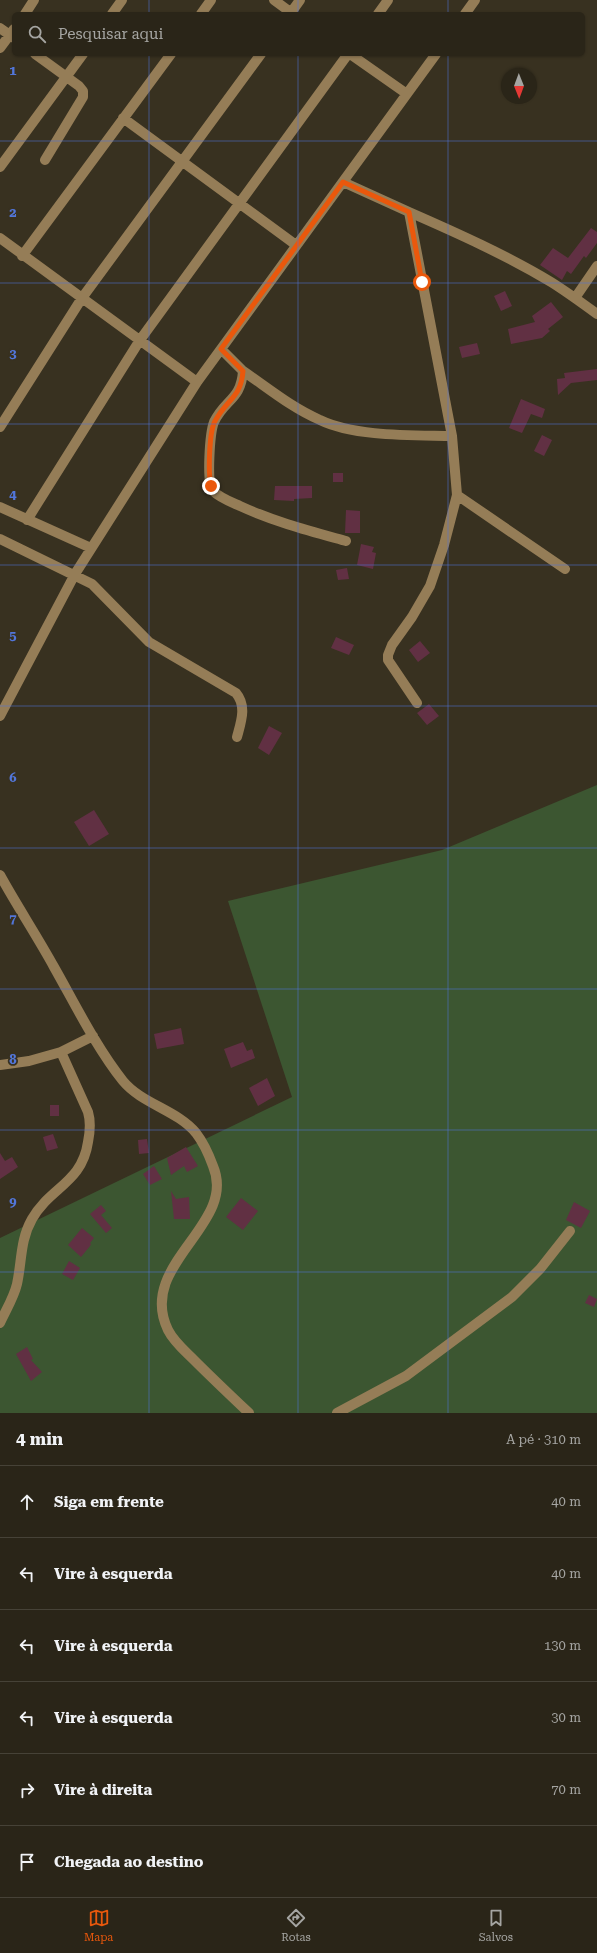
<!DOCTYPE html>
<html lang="pt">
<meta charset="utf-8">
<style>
:root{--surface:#2a2518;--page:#363125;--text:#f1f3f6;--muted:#a5a5a2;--line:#464237;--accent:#ea580c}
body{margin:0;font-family:"Roboto Serif",serif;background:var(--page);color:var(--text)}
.compass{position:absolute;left:501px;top:68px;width:36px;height:36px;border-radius:50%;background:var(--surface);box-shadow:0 1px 3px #0004;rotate:179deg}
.stop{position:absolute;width:12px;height:12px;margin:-9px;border:3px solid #ea580c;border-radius:50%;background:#fff}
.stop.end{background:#ea580c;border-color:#fff;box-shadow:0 1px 4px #0008}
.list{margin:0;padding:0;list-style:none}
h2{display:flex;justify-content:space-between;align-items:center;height:52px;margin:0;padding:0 16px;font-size:17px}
h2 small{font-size:13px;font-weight:400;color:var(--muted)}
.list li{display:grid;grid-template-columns:26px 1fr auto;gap:12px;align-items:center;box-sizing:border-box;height:72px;padding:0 16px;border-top:1px solid var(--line)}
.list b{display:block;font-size:15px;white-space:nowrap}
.list em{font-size:13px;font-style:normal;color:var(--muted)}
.icon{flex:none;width:22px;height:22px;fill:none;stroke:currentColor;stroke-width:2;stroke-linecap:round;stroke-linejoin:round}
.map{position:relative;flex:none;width:597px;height:1413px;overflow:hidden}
.search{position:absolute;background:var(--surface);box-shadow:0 1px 3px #0004;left:12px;right:12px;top:12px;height:44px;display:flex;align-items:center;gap:10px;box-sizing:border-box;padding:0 14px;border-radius:6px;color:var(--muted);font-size:15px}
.sheet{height:484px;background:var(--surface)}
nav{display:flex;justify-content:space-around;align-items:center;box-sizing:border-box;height:56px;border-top:1px solid var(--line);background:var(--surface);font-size:11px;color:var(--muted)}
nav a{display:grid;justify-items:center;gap:2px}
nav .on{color:var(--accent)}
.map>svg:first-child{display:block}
</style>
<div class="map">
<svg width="597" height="1413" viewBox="0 0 597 1413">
<rect width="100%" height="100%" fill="#383120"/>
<path fill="#3c5631" d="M597,785V1413H0V1238L292,1097L228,901L442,850Z"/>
<path fill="#613043" d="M591,228L597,232V243L586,258L584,256L571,274L567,271L562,280L540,265L553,248L568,258Z
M505,291L512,306L501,311L494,296Z
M551,302L563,317L548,329L550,331L542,338L511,344L508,329L535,322L532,316Z
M477,343L480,354L462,358L459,347Z
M597,369V380L571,383L558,395L557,379L565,378L564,373Z
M521,399L545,409L542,418L531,414L522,433L509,428Z
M542,435L552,440L544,456L534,451Z
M333,473H343V482H333Z
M275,486H312V498L294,499V501L274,500Z
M346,510L360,511V533H345Z
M361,544L374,547L372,552L376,553L373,569L357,565Z
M347,568L349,579L338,580L336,570Z
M336,637L354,645L349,655L331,648Z
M420,641L430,653L418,662L409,650Z
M429,704L439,716L427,725L417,713Z
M269,726L282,733L269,755L258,748Z
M94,810L109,834L89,846L74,822Z
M181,1028L184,1044L157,1049L154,1034Z
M243,1042L247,1051L252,1049L255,1058L231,1068L224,1049Z
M267,1078L275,1096L258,1106L249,1088Z
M50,1105H59V1116H50Z
M53,1134L58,1148L47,1151L43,1137Z
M147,1139L149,1153L139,1154L138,1140Z
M186,1147L198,1166L187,1172L184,1166L171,1175L167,1158Z
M0,1153L5,1161L12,1157L18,1167L0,1179Z
M154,1166L162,1179L150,1185L143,1174Z
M171,1191L176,1199L189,1197L190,1219H174Z
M241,1198L258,1211L243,1230L226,1217Z
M574,1202L590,1211L581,1228L566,1220Z
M101,1205L106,1211L101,1215L112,1228L106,1233L90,1214Z
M82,1228L94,1238L90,1243L91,1244L90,1246L81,1257L68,1245Z
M69,1261L80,1268L73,1280L62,1274Z
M589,1295L597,1299L594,1307L585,1303Z
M27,1347L33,1359L31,1360L42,1372L31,1381L16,1354Z"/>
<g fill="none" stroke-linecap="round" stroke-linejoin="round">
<path stroke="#957d57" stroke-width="10" d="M274,0L293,14
M25,14L34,0
M112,14L122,0
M201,14L211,0
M290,14L300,0
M378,14L388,0
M465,14L475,0
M0,28L14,38
M0,48L14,29
M35,54L79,86L83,91V97L45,160
M350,54L407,94
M123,118L296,245
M0,167L83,54
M343,182L409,212L452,436L457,495L444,545L430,586L412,617L392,645L388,655V660L417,703
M409,212C457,233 506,255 551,282C567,292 582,303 597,314
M0,238L197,382
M22,256L171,54
M575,298L597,266
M221,349L243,371C241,400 225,399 214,422C210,432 206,483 213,491C220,498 231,502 240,506C275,522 310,531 346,541
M243,371C268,388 292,408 320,420C355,437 414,435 452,436
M0,427L82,298L261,54
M457,495L565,569
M0,507L91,548
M27,520L140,340L348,54
M0,539L92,584L149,642L236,693C247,706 241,722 237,737
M0,716L75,574L197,382L436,54
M0,875C17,906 37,936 54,967C75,1004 96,1047 123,1081C142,1104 177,1110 196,1133C203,1142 209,1155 213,1166C238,1225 136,1264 168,1330C174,1342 185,1351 194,1360C212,1378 231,1396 249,1413
M61,1052L93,1036
M0,1065L29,1061L61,1052L88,1112C91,1122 90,1132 88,1142C82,1183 50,1187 32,1219C20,1240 22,1261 17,1284C14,1297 6,1310 0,1323
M337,1413L406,1376L512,1297L540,1269L570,1231"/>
</g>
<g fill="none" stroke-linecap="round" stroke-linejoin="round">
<path stroke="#ea580c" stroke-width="5" d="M211,486C208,473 209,432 215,421C227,399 241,398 243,371L221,349L343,182L409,212L422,282"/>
</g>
<path fill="none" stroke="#5276da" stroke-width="1" stroke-opacity="0.55" d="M149,0V14M298,0V14M448,0V14M149,54V1413M298,54V1413M448,54V1413M0,141H597M0,283H597M0,424H597M0,565H597M0,706H597M0,848H597M0,989H597M0,1130H597M0,1272H597"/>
<g font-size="13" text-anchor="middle" font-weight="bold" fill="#5276da" stroke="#383120" stroke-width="3.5" stroke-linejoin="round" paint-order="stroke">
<text x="13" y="75">1</text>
<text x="13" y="217">2</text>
<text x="13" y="358">3</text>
<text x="13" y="499">4</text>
<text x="13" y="640">5</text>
<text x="13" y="782">6</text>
<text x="13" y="923">7</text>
<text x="13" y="1064">8</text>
<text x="13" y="1206">9</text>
</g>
</svg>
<svg class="compass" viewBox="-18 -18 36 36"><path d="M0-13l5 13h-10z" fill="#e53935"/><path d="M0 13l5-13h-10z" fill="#a5a5a2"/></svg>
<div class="stop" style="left:422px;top:282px"></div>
<div class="stop end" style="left:211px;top:486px"></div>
<div class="search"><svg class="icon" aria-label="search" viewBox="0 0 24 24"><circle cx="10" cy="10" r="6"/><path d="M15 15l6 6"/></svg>Pesquisar aqui</div>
</div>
<section class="sheet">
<h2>4 min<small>A pé · 310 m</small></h2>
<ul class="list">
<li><svg class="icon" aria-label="ahead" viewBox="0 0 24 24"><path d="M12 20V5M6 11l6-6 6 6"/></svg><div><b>Siga em frente</b></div><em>40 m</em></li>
<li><svg class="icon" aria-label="left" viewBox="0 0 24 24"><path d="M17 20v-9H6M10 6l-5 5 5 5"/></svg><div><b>Vire à esquerda</b></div><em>40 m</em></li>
<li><svg class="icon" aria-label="left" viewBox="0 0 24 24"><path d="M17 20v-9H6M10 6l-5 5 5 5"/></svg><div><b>Vire à esquerda</b></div><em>130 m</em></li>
<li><svg class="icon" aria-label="left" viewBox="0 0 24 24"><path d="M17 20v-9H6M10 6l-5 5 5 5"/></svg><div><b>Vire à esquerda</b></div><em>30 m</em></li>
<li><svg class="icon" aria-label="right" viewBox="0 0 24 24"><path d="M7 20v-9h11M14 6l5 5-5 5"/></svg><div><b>Vire à direita</b></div><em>70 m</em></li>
<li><svg class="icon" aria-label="arrive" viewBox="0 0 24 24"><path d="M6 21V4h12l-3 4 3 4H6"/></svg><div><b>Chegada ao destino</b></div></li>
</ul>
</section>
<nav>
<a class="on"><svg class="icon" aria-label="map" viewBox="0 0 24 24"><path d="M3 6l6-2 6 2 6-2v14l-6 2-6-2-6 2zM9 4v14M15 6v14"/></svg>Mapa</a>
<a><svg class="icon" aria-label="directions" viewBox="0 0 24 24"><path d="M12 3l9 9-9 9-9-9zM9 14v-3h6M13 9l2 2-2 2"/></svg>Rotas</a>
<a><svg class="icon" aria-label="saved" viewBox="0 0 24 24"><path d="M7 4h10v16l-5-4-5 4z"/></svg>Salvos</a>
</nav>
